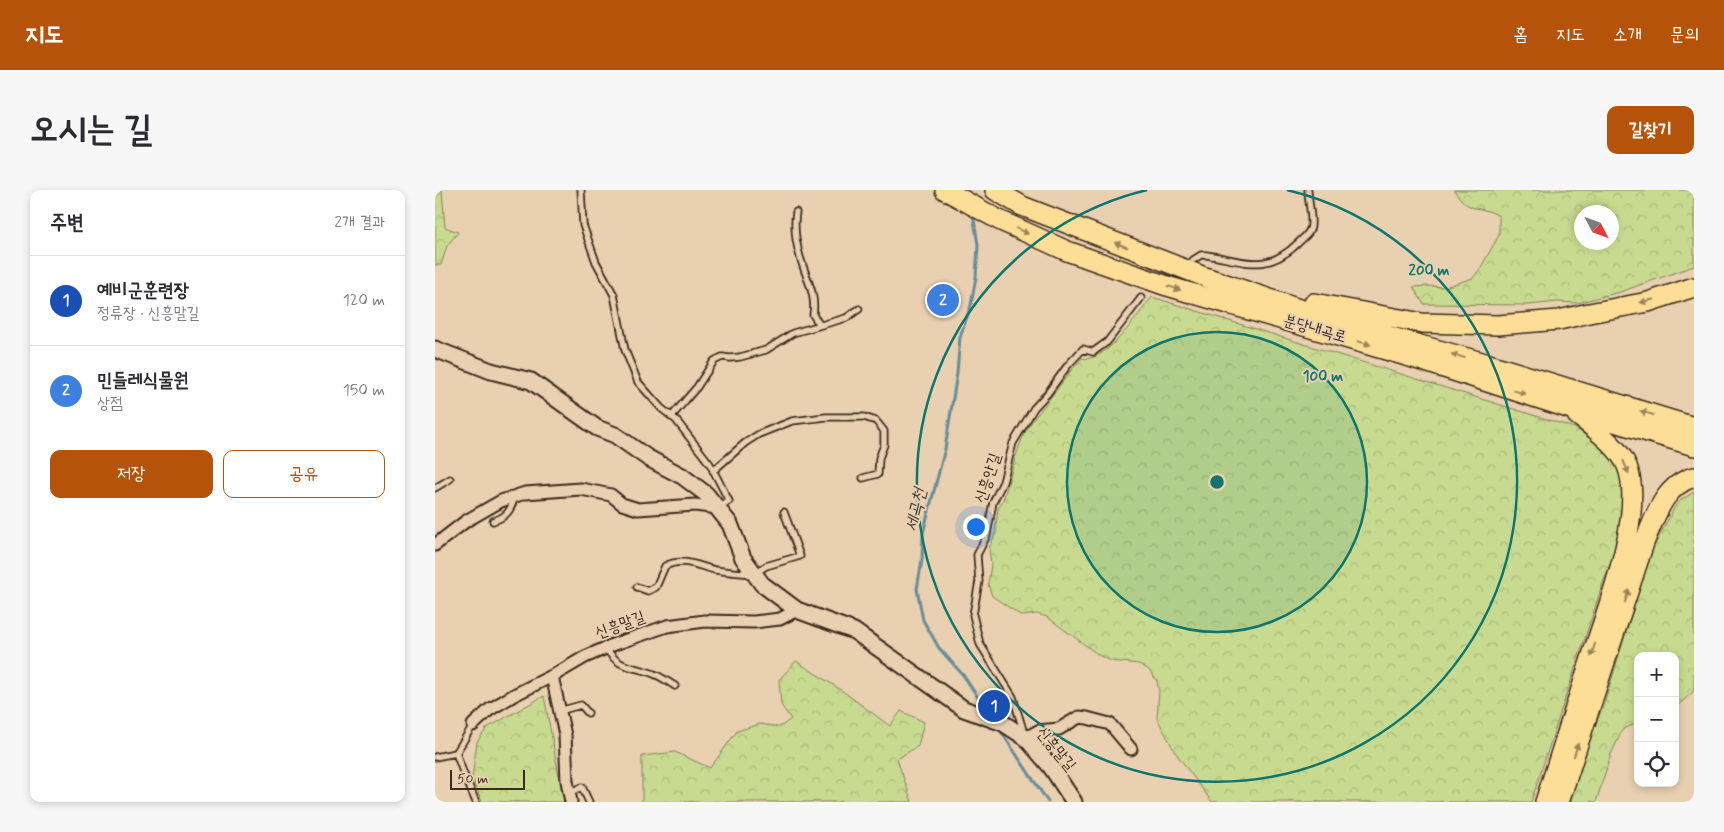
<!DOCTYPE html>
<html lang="ko">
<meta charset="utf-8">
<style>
:root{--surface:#fff;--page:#f7f7f7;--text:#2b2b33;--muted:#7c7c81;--line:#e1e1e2;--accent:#b45309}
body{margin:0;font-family:Mynerve,"Poor Story",sans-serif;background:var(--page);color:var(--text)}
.controls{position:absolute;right:15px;bottom:15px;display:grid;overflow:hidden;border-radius:10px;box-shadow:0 2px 8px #0003}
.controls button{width:45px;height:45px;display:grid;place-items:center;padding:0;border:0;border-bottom:1px solid var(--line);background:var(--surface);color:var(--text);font:25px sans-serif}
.compass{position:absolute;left:1139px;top:15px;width:45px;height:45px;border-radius:50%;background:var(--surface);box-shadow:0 2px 8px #0003;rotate:131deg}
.scale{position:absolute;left:15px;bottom:12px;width:75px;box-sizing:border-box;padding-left:5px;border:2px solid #3b2a1e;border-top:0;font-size:14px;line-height:18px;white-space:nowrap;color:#3b2a1e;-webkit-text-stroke:4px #e8d0b0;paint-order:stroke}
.you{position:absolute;left:540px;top:336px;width:18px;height:18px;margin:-12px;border:4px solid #fff;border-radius:50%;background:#1a73e8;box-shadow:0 0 0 8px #1a73e833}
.badge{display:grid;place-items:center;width:32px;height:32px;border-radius:50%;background:var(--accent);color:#fff;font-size:16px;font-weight:700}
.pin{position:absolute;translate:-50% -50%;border:2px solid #fff;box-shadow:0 1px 5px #0006}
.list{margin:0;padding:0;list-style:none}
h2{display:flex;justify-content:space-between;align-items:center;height:65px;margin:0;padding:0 20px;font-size:21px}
h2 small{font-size:16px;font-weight:400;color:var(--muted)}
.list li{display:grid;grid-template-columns:32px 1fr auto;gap:15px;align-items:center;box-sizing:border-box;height:90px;padding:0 20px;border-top:1px solid var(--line)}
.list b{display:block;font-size:19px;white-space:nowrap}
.list p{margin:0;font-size:16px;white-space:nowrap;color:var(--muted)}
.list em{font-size:16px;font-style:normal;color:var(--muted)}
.actions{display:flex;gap:10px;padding:15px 20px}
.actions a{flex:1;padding:11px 0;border:1px solid var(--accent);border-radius:10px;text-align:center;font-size:18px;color:var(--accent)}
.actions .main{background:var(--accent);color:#fff}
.icon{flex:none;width:28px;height:28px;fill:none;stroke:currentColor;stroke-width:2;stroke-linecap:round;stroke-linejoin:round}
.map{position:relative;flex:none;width:1259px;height:612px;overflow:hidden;border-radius:10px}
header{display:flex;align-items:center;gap:30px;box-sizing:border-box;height:70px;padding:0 25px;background:var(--accent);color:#fff}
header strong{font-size:24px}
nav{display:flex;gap:28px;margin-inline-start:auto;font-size:18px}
.intro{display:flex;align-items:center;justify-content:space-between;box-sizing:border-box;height:120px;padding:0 30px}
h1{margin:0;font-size:35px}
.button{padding:12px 22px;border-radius:10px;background:var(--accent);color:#fff;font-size:18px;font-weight:700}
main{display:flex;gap:30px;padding:0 30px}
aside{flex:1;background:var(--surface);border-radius:10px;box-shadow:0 2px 8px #0003}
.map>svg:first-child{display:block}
</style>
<header>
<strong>지도</strong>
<nav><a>홈</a><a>지도</a><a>소개</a><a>문의</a></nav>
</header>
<div class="intro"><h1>오시는 길</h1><a class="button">길찾기</a></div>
<main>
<aside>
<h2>주변<small>2개 결과</small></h2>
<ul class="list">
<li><span class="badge" style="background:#1a4fb4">1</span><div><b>예비군훈련장</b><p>정류장 · 신흥말길</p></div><em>120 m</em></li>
<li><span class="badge" style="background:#3f7fe0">2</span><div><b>민들레식물원</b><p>상점</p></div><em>150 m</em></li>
</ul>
<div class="actions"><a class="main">저장</a><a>공유</a></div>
</aside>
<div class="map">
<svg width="1259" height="612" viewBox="0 0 1259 612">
<defs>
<pattern id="forest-crowns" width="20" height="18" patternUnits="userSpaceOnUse" patternTransform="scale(1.25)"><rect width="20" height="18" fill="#c7da8f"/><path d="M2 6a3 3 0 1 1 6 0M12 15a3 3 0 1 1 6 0" fill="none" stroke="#acbb7b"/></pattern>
</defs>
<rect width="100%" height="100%" fill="#e8d0b0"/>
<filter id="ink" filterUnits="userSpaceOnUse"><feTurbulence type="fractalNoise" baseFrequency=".02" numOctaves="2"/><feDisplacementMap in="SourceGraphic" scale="10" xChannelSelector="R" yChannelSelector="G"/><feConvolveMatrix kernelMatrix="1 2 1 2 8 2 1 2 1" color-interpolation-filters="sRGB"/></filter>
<g filter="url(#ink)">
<path fill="url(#forest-crowns)" stroke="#818256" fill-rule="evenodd" d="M0,0H7L10,37L23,42L12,56L6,75H0Z
M1019,0H1259V76L1185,102L1142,113L1122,112L1094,115L989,114L978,97L992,96L1010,97L1038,88L1045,79L1064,45V26C1042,13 1036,26 1019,0ZM1146,22H1176V52H1146Z
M717,107L1140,238L1156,249L1178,268L1191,297L1185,347L1168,393L1096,612H777L740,562L722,528L724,501L722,491L714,480L704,474L677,471L665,466L612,427L602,424L587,426L557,406L553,394L556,375L554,359L560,343L563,319L568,310C575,288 580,265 589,244C596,230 607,220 616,207C627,193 635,181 647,168C671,174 703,124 717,107Z
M1259,302V501L1240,518V466H1203V533L1188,539L1176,564L1161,612H1136L1137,601L1143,579L1170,511L1215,363L1240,317L1246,310Z
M361,471L406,500L455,536L466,521L489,532L483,556L462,569L477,612H207V566L240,562L275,578L302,541L325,534L345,537L356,529L346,515L344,490Z
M109,506L129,612H47L37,588L42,552L52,538Z"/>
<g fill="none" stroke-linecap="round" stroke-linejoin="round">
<path stroke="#698c98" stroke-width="3" d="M538,23L543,55L541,87L536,115L525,147L522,183L510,259L488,343L487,370L482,399L488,430L504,458L528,485L552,521
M563,537L613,612"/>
<g stroke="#3b2a1e" stroke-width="9">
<path id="service" d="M146,0L148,35L161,72L179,105L190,160L203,192L226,218L241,230L275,274L294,311L283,318
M361,22C358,39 362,60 368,76C374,94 381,106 378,125L385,135
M758,70L766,65H772C810,71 832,84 863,53C868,48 876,43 876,35C877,27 873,9 873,0
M236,227L262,197L279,171L287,167L295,168L305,167L331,160L358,143L411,128L424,119
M278,281L310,253L324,244L357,231L391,227H429L441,231L449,241V255L444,268L443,284L428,288
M0,298L15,289
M58,331C72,327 76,320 80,306
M202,397L213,401L221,397L230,376C247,367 263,376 280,380C293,382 306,383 319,384L331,376L365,366L349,322
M171,458C185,481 198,475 219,484C227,487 233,492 240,496
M124,521L146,515L153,523
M589,543L578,507L545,454L538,425L544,391L542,365L552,345L558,312L568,292L578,253L599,218L612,204L633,175L648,159L658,162L672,152L706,108
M21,563L28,582L41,612
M0,567L21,563L38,535
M134,603L147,597L154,612"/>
</g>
<g stroke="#3b2a1e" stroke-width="15">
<path id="minor" d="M0,355L31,331L66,311L90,303L146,299L176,305L187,314L203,319L260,315L283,318
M117,486L130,545L132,591L136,612
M38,535L54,520L79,505L121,484L150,467L180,454L232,436L270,431L319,432L345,429L362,420
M591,548L603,541L624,539L644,527L652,528L675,534L696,559"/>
</g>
<g stroke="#3b2a1e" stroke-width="19">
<path id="tertiary" d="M0,159L56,181L96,191L162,238L180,245L213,268L247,286L271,304L295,334L308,368L327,394L362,420L419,441L529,519L568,533L591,548L616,577L639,612"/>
</g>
<g stroke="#3b2a1e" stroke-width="22">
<path id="trunk" d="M510,0L564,30L632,61L732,96L978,168L1133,218L1259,256
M560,0L587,16L770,87L902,132L1054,174L1259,237
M879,113L987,133L1063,135L1124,130L1154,123L1213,112L1259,97
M1110,612C1125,566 1139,520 1154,475C1169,426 1211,324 1192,276C1185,258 1158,237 1142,225
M1124,612L1209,353C1220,327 1229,295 1259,287"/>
</g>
<use href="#service" stroke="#e8d0b0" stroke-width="5.5"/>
<use href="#minor" stroke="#e8d0b0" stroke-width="11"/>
<use href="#tertiary" stroke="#e8d0b0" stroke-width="15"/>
<use href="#trunk" stroke="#fdde96" stroke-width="19"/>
</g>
<defs><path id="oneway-solid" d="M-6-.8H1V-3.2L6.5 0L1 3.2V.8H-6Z" transform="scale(1.25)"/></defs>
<g fill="#9c845a">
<use href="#oneway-solid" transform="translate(587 41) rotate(25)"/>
<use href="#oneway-solid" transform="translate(686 55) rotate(-159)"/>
<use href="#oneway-solid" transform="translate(739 98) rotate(17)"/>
<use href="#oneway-solid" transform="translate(1212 111) rotate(166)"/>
<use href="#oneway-solid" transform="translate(929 153) rotate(16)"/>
<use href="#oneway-solid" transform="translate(1023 166) rotate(-164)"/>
<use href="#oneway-solid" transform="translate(1084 202) rotate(18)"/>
<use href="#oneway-solid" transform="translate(1212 223) rotate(-163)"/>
<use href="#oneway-solid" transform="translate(1191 277) rotate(67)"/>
<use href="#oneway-solid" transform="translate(1192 406) rotate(-72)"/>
<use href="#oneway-solid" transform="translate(1158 460) rotate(108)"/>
<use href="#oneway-solid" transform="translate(1141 560) rotate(-72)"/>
</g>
</g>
<circle cx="782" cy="292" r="150" fill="#0f766e" fill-opacity=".12"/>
<g fill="none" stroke="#0f766e" stroke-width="2.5">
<circle cx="782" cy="292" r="150"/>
<path d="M852 0A300 300 0 1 1 712 0"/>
</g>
<g text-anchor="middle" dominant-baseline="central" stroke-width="4" stroke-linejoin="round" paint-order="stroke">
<g font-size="16" fill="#3b2a1e" stroke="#e8d0b0">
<text transform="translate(880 139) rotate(16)">분당내곡로</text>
<text transform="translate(553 288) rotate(-72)">신흥안길</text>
<text transform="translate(185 435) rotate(-20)">신흥말길</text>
<text transform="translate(621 559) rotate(50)">신흥말길</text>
</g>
<g font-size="18" font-style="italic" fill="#47423d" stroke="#e8d0b0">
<text transform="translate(481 320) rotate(-77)">세곡천</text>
</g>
</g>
<circle cx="782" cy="292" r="8" fill="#0f766e" stroke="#e8d0b0" stroke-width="2.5"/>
<g font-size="15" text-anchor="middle" font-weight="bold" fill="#0f766e" stroke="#e8d0b0" stroke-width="4" stroke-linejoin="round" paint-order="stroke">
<text x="994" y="85">200 m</text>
<text x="888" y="191">100 m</text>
</g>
</svg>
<div class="controls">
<button>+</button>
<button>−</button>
<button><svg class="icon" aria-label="locate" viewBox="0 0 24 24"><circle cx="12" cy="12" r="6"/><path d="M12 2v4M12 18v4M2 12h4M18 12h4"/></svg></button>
</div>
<svg class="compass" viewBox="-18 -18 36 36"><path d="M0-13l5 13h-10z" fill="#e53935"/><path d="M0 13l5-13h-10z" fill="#7c7c81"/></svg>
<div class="scale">50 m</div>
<div class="you"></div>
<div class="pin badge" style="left:559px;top:516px;background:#1a4fb4">1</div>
<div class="pin badge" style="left:508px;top:110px;background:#3f7fe0">2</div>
</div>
</main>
